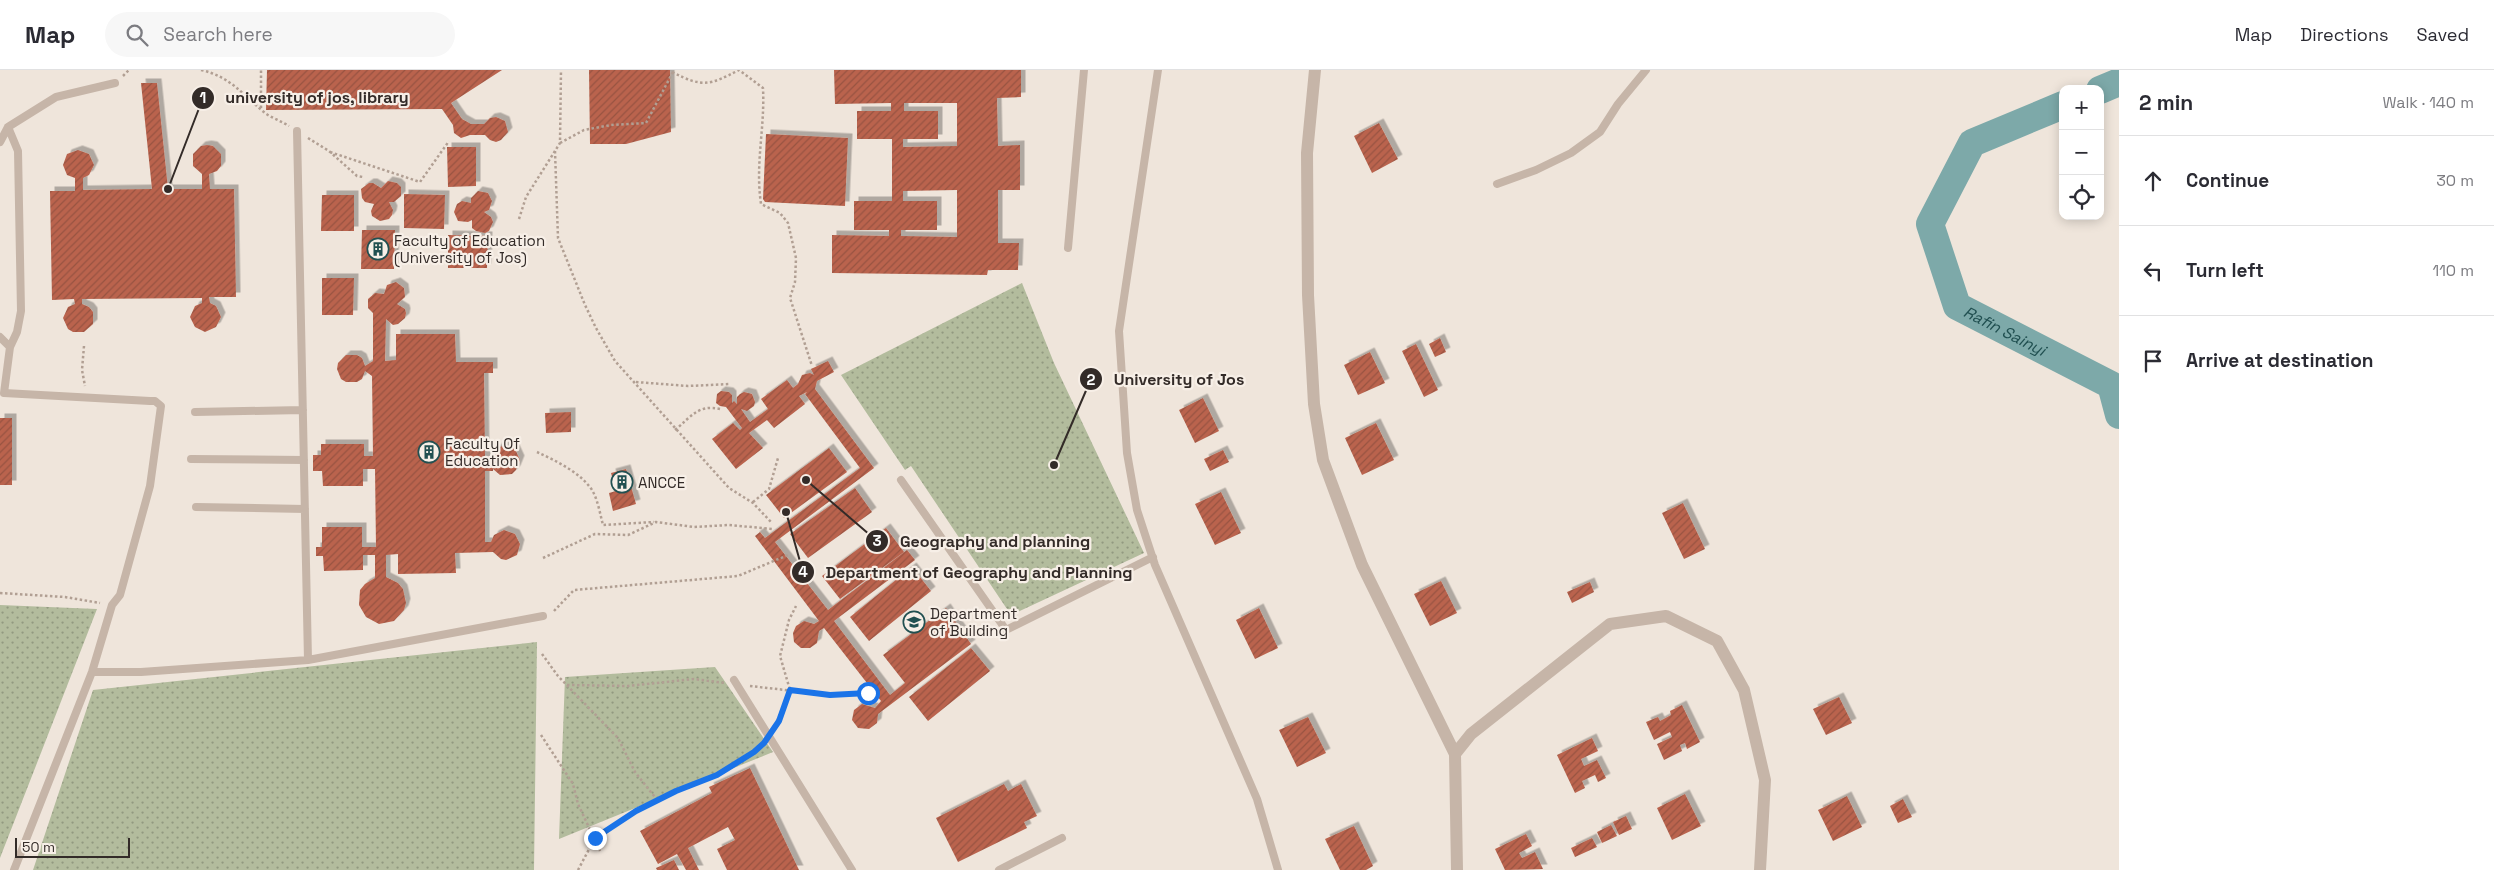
<!DOCTYPE html>
<meta charset="utf-8">
<style>
:root{--surface:#fff;--page:#f7f7f7;--text:#2b2b33;--muted:#7c7c81;--line:#e1e1e2}
body{margin:0;font-family:"Space Grotesk",sans-serif;background:var(--page);color:var(--text)}
.controls{position:absolute;right:15px;top:15px;display:grid;overflow:hidden;border-radius:10px;box-shadow:0 2px 12px #0003}
.controls button{width:45px;height:45px;display:grid;place-items:center;padding:0;border:0;border-bottom:1px solid var(--line);background:var(--surface);color:var(--text);font:25px sans-serif}
.scale{position:absolute;left:15px;bottom:12px;width:115px;box-sizing:border-box;padding-left:5px;border:2px solid #332b28;border-top:0;font-size:14px;line-height:18px;white-space:nowrap;color:#332b28;-webkit-text-stroke:4px #f7efe7;paint-order:stroke}
.stop{position:absolute;width:15px;height:15px;margin:-11px;border:4px solid #1a73e8;border-radius:50%;background:#fff}
.stop.end{background:#1a73e8;border-color:#fff;box-shadow:0 1px 5px #0008}
.list{margin:0;padding:0;list-style:none}
h2{display:flex;justify-content:space-between;align-items:center;height:65px;margin:0;padding:0 20px;font-size:21px}
h2 small{font-size:16px;font-weight:400;color:var(--muted)}
.list li{display:grid;grid-template-columns:32px 1fr auto;gap:15px;align-items:center;box-sizing:border-box;height:90px;padding:0 20px;border-top:1px solid var(--line)}
.list b{display:block;font-size:19px;white-space:nowrap}
.list em{font-size:16px;font-style:normal;color:var(--muted)}
.icon{flex:none;width:28px;height:28px;fill:none;stroke:currentColor;stroke-width:2;stroke-linecap:round;stroke-linejoin:round}
.map{position:relative;flex:none;width:2119px;height:800px;overflow:hidden}
header{display:flex;align-items:center;gap:30px;box-sizing:border-box;height:70px;padding:0 25px;background:var(--surface);border-bottom:1px solid var(--line)}
header strong{font-size:24px}
nav{display:flex;gap:28px;margin-inline-start:auto;font-size:18px}
.search{width:350px;height:45px;background:var(--page);display:flex;align-items:center;gap:12px;box-sizing:border-box;padding:0 18px;border-radius:28px;color:var(--muted);font-size:19px}
main{display:flex}
aside{flex:1;background:var(--surface)}
.map>svg:first-child{display:block}
</style>
<header>
<strong>Map</strong>
<div class="search"><svg class="icon" aria-label="search" viewBox="0 0 24 24"><circle cx="10" cy="10" r="6"/><path d="M15 15l6 6"/></svg>Search here</div>
<nav><a>Map</a><a>Directions</a><a>Saved</a></nav>
</header>
<main>
<div class="map">
<svg width="2119" height="800" viewBox="0 0 2119 800">
<defs>
<pattern id="green-dots" width="8" height="8" patternUnits="userSpaceOnUse" patternTransform="scale(1.25)"><rect width="8" height="8" fill="#b3bc9d"/><path d="M2 2h.1M6 6h.1" fill="none" stroke="#929980" stroke-width="1.8" stroke-linecap="round"/></pattern>
<pattern id="building-hatch" width="6" height="6" patternUnits="userSpaceOnUse" patternTransform="scale(1.25)"><rect width="6" height="6" fill="#ba644e"/><path d="M-1 1l2-2M0 6l6-6M5 7l2-2" fill="none" stroke="#985341"/></pattern>
<filter id="shadow"><feDropShadow dx="4.5" dy="-4.5" stdDeviation="0" flood-color="#0004"/></filter>
</defs>
<rect width="100%" height="100%" fill="#efe5db"/>
<path fill="url(#green-dots)" d="M1022,213L1054,293L1144,483L1011,545L911,396L905,400L841,305Z
M0,535L97,539L0,788Z
M537,572L534,800H33L93,620Z
M715,597L773,682L559,769L565,607Z"/>
<g fill="none" stroke-linecap="round" stroke-linejoin="round">
<g stroke="#7da9a9" stroke-width="28">
<path d="M2100,20L2119,12"/>
<path id="s1" d="M2063,35L1972,73L1930,154L1957,236L2111,315L2119,345"/>
</g>
</g>
<path fill="url(#building-hatch)" fill-rule="evenodd" filter="url(#shadow)" d="M267,0H502L451,33L462,49L471,54H484L490,48L496,47L505,51L508,62L501,70L496,72L490,70L485,65H470L461,68L454,63L453,55L442,39L266,40Z
M589,0H670L671,62L626,74H590Z
M834,0H1021V27L997,28L998,76L1020,75V120H998V173H1019L1018,200H988L987,205L832,203V165L889,166V160H854V131H892V69H857V41H891V33L835,34ZM904,33H957V76L903,77V69H938V41H904ZM957,120V167L901,166V160H937V131H903V121Z
M141,13H157L168,119H202V104L193,96V84L201,76L207,75L213,76L221,84V96L217,101L209,104L210,119H234L236,227H209L210,233L216,236L221,247L216,257L205,262L195,257L190,247L195,236L202,233V228L82,229V234L89,237L93,242V254L84,262H73L68,259L63,248L68,237L75,234L74,229L52,230L50,121H75V108L67,105L63,95L67,84L78,80L89,84L94,95L89,105L83,108V120L152,119Z
M1379,53L1398,89L1372,103L1354,66Z
M766,64L848,68L845,136L765,132L763,129Z
M447,77H476V116L448,117Z
M388,111L397,113L401,117V126L394,132H389L393,140L392,145L389,149L380,151L372,146L371,141L374,134L365,132L362,128L361,119L369,113H373L381,118Z
M478,121L488,123L492,131L489,140L484,142L491,147L493,152L489,161L485,163L476,161L472,158V150L468,152L458,151L454,142L457,134L462,131L471,133V128Z
M404,124L445,125L444,159L404,158Z
M322,125H354V161H321Z
M362,160H395L394,199H361Z
M448,165L488,166L487,198H448Z
M322,208H354L353,245H322Z
M396,212L404,218L405,227L397,234L405,239L406,243L405,248L398,254L393,255L386,249L385,291L396,290V264H455L456,292H493V303H484L485,386H491L498,377L504,376L515,379L520,390L516,400L512,404L500,405L493,399V401H485V472H491L494,465L504,460L515,464L520,474L517,485L506,490L501,489L493,482L455,483L456,503L398,504V484L386,485V507L398,513L403,519L406,533L404,540L394,551L379,554L366,547L359,535L360,520L365,514L375,508V485H363V500L324,501L323,486H316V477H322V457H362V477H376L375,399H363V416H323L322,401H313V385H321V374H364V386H373L372,306L365,301L362,309L357,312H346L341,309L337,299L338,293L346,285H357L362,288L365,296L373,291V243L368,238V229L375,223L384,224L387,215Z
M1440,268L1446,282L1435,287L1429,274Z
M1416,274L1438,320L1424,327L1402,281Z
M1370,282L1385,313L1358,325L1344,295Z
M828,291L834,302L817,311L815,319L874,398L775,472L828,540L907,480L915,490L834,551L890,625L905,613L883,585L946,538L971,574L878,644L877,653L869,659L858,658L852,650L854,640L862,634L875,638L881,631L824,558L819,561L817,573L810,578H801L794,572L793,563L796,556L804,551L814,554L819,551L755,466L760,462L765,468L860,398L805,324L807,322L799,326L805,334L774,358L767,350L749,363L763,378L736,399L712,369L733,353L740,360L742,358L726,337L720,336L716,333L717,324L721,321L729,322L732,325V333L734,331L737,334V327L740,324L744,322L752,324L755,332L754,336L747,341L741,339L750,352L768,339L761,329L787,310L793,318L798,314L802,305L810,303L814,305L811,299Z
M1203,328L1219,361L1195,373L1179,340Z
M571,342V362L546,363L545,343Z
M0,348H12V415H0Z
M1376,353L1394,390L1362,405L1345,368Z
M829,378L847,402L784,448L766,425Z
M1223,380L1229,392L1210,401L1204,389Z
M626,399L636,434L613,441L609,423L616,421L611,403Z
M855,418L872,442L808,488L790,464Z
M1221,422L1241,463L1215,475L1195,434Z
M1683,433L1705,479L1684,489L1662,443Z
M886,458L904,482L840,529L822,506Z
M912,497L931,521L869,571L850,547Z
M1441,511L1457,543L1430,556L1414,524Z
M1590,512L1594,522L1572,533L1567,522Z
M1259,538L1278,578L1255,589L1236,550Z
M971,578L990,601L928,651L909,627Z
M1839,627L1852,653L1826,665L1813,639Z
M1682,635L1700,672L1687,679L1685,673L1680,675L1682,681L1664,690L1657,674L1672,667L1670,662L1654,670L1646,652L1658,647L1660,651L1671,645L1670,641Z
M1308,647L1326,683L1297,697L1279,660Z
M1592,668L1598,681L1581,689L1584,696L1597,690L1606,708L1598,712L1595,705L1582,711L1585,718L1575,723L1557,685Z
M750,698L799,800H727L717,779L735,770L728,757L688,778L699,800H686L677,784L658,794L640,761L712,723L709,717Z
M1004,714L1008,721L1021,714L1037,746L1024,752L1027,758L958,792L936,748Z
M1685,724L1701,756L1672,770L1657,738Z
M1847,726L1862,757L1833,771L1818,740Z
M1903,729L1912,747L1898,753L1890,736Z
M1626,746L1632,759L1619,765L1613,752Z
M1611,755L1617,766L1602,773L1597,762Z
M1354,756L1373,796L1366,800H1340L1325,769Z
M1526,764L1532,776L1519,783L1522,788L1535,782L1543,799L1505,800L1495,779Z
M1592,768L1597,777L1575,787L1571,778Z
M674,790L679,800H657L656,798Z"/>
<g fill="none" stroke-linecap="round" stroke-linejoin="round">
<path stroke="#b19f93" stroke-width="2.5" stroke-dasharray="2.5 2.5" stroke-linecap="butt" d="M201,0C231,7 242,24 265,43C272,48 281,51 289,56
M672,2C703,18 710,15 739,0L763,18C765,59 755,93 761,134L780,143L788,153L796,188L795,212L790,228L812,296
M123,6L129,0
M261,38V0
M308,68L329,81L357,106L363,107
M560,73L584,60L611,55L646,53L674,0
M555,81L558,168L585,235L596,258L615,291L729,418L753,433L771,452
M330,82L420,112L449,71
M519,149L526,127L560,73L561,0
M84,276L82,300L85,316
M636,312L688,316L730,314
M675,360C691,347 698,334 720,339
M537,382C556,391 580,402 592,420C598,430 600,444 603,455L654,452
M753,432L769,419L778,388
M543,488L595,464L628,465L656,452L694,457L729,455L773,459
M0,523L65,527L100,533
M554,541L574,520L738,506L788,485
M542,584L558,606L618,668L635,702L658,731
M567,615L628,616L694,609L725,613
M750,616L830,625L868,623
M775,656L790,620L780,586L789,550L796,536
M541,665L573,714L578,734L600,781
M578,800L595,768L636,741L676,721L717,705L762,675"/>
<path stroke="#c6b5a8" stroke-width="8" d="M1158,0L1119,261L1127,383L1137,440L1155,495L1257,729L1278,800
M8,57L18,81L21,241L17,262L10,277L4,323L150,331H155L161,336L150,416L120,525L112,535L92,602L14,800
M297,61L308,590
M0,72L8,57L56,27L115,13
M1497,114L1536,100L1571,83L1600,62L1618,34L1646,0
M1068,178L1084,0
M0,267L10,277
M195,342L303,340
M191,389L304,390
M901,410L1006,560L1153,487
M196,437L305,439
M92,602H141L308,590L543,546
M734,610L852,800
M999,800L1062,768"/>
<path stroke="#c6b5a8" stroke-width="12" d="M1315,0L1307,83L1308,225L1314,334L1323,390L1362,495L1455,684L1457,800
M1455,684L1471,664L1610,554L1666,546L1717,571L1744,620L1765,710L1760,800"/>
</g>
<g fill="none" stroke-linecap="round" stroke-linejoin="round">
<path stroke="#1a73e8" stroke-width="6" d="M595,768L636,741L676,721L717,705L754,682L764,673L779,651L790,620L830,625L868,623"/>
</g>
<defs>
<g id="building-ring" transform="scale(1.125)"><circle r="9.5" fill="#f7efe7" stroke="#215051" stroke-width="1.5"/><path d="M-4-6H4V6H1V3H-1V6H-4ZM-2.5-4.3h1.7v1.8h-1.7ZM.8-4.3h1.7v1.8H.8ZM-2.5-1h1.7V.8h-1.7ZM.8-1h1.7V.8H.8Z" fill="#215051"/></g>
<g id="school-ring" transform="scale(1.125)"><circle r="9.5" fill="#f7efe7" stroke="#215051" stroke-width="1.5"/><path d="M0-5L7-2L0 1L-7-2ZM-4 1L0 2.5L4 1V4Q0 6-4 4Z" fill="#215051"/></g>
</defs>
<g fill-rule="evenodd">
<use href="#building-ring" x="378" y="179"/>
<use href="#building-ring" x="429" y="382"/>
<use href="#building-ring" x="622" y="412"/>
<use href="#school-ring" x="914" y="552"/>
</g>
<g text-anchor="middle" dominant-baseline="central" stroke-width="4.5" stroke-linejoin="round" paint-order="stroke">
<g font-size="15" fill="#332b28" stroke="#f7efe7" text-anchor="start">
<text x="394" y="170">Faculty of Education<tspan x="394" dy="17">(University of Jos)</tspan></text>
<text x="445" y="373">Faculty Of<tspan x="445" dy="17">Education</tspan></text>
<text x="638" y="412">ANCCE</text>
<text x="930" y="543">Department<tspan x="930" dy="17">of Building</tspan></text>
</g>
<g font-size="16" font-style="italic" fill="#215051" stroke="#f7efe7">
<text stroke="none"><textPath href="#s1" startOffset="330">Rafin Sainyi</textPath></text>
</g>
</g>
<path fill="none" stroke="#332b28" stroke-width="2" d="M168 119L203 28M1054 395L1091 309M806 410L877 471M786 442L803 502"/>
<g fill="#332b28" stroke="#f7efe7" stroke-width="2">
<circle cx="168" cy="119" r="5"/>
<circle cx="1054" cy="395" r="5"/>
<circle cx="806" cy="410" r="5"/>
<circle cx="786" cy="442" r="5"/>
<circle cx="203" cy="28" r="12"/>
<circle cx="1091" cy="309" r="12"/>
<circle cx="877" cy="471" r="12"/>
<circle cx="803" cy="502" r="12"/>
</g>
<g font-size="15" text-anchor="middle" font-weight="bold" fill="#fff">
<text x="203" y="33">1</text>
<text x="1091" y="315">2</text>
<text x="877" y="476">3</text>
<text x="803" y="507">4</text>
</g>
<g font-size="16" text-anchor="middle" font-weight="bold" fill="#332b28" stroke="#f7efe7" stroke-width="4.5" stroke-linejoin="round" paint-order="stroke">
<text x="317" y="33">university of jos, library</text>
<text x="1179" y="315">University of Jos</text>
<text x="995" y="477">Geography and planning</text>
<text x="979" y="508">Department of Geography and Planning</text>
</g>
</svg>
<div class="controls">
<button>+</button>
<button>−</button>
<button><svg class="icon" aria-label="locate" viewBox="0 0 24 24"><circle cx="12" cy="12" r="6"/><path d="M12 2v4M12 18v4M2 12h4M18 12h4"/></svg></button>
</div>
<div class="scale">50 m</div>
<div class="stop" style="left:868px;top:623px"></div>
<div class="stop end" style="left:595px;top:768px"></div>
</div>
<aside>
<h2>2 min<small>Walk · 140 m</small></h2>
<ul class="list">
<li><svg class="icon" aria-label="ahead" viewBox="0 0 24 24"><path d="M12 20V5M6 11l6-6 6 6"/></svg><div><b>Continue</b></div><em>30 m</em></li>
<li><svg class="icon" aria-label="left" viewBox="0 0 24 24"><path d="M17 20v-9H6M10 6l-5 5 5 5"/></svg><div><b>Turn left</b></div><em>110 m</em></li>
<li><svg class="icon" aria-label="arrive" viewBox="0 0 24 24"><path d="M6 21V4h12l-3 4 3 4H6"/></svg><div><b>Arrive at destination</b></div></li>
</ul>
</aside>
</main>
